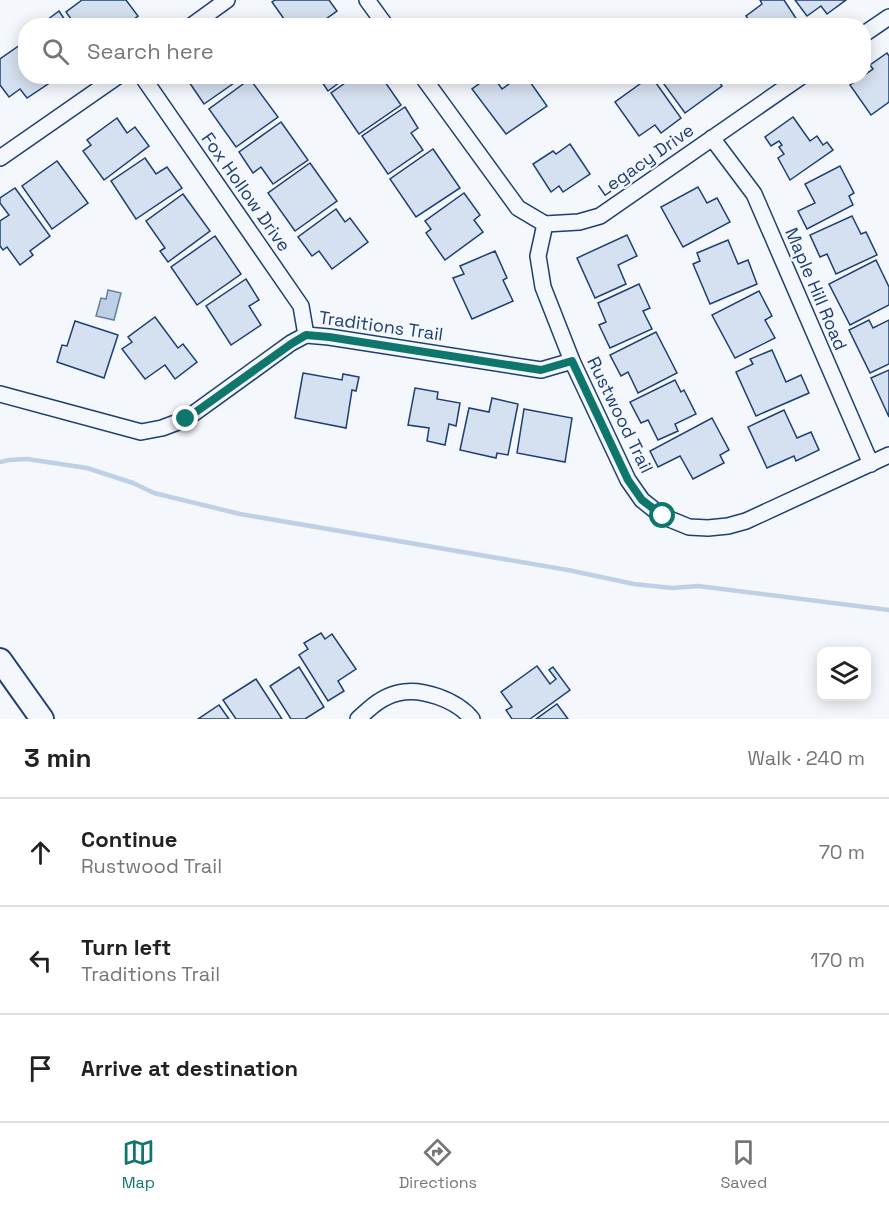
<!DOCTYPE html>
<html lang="en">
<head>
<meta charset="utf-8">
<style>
  :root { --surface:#fff; --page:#f6f6f6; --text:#222; --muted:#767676; --line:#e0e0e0; --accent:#0f766e }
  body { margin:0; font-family:"Space Grotesk",sans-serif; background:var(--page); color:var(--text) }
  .controls { position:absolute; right:18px; bottom:18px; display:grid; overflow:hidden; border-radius:12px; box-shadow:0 3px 15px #0003 }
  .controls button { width:54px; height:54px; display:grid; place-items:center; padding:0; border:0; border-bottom:2px solid var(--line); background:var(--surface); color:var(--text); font:30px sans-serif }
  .stop { position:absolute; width:18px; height:18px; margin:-14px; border:4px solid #0f766e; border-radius:50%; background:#fff }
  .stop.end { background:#0f766e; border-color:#fff; box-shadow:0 2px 6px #0008 }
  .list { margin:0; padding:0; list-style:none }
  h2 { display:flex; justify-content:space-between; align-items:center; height:78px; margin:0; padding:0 24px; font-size:26px }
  h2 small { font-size:20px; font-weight:400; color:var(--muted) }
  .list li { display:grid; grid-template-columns:39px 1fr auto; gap:18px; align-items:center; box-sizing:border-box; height:108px; padding:0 24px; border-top:2px solid var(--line) }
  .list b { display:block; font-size:22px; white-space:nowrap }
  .list p { margin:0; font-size:20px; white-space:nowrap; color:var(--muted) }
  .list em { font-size:20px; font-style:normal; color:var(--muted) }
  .icon { flex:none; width:33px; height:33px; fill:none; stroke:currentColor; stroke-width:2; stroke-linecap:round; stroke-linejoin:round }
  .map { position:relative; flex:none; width:889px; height:719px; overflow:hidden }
  .search { position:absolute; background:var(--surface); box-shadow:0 3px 15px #0003; left:18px; right:18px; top:18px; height:66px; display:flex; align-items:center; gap:15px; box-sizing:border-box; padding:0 21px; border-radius:24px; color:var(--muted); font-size:22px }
  .sheet { height:402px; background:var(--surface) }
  nav { display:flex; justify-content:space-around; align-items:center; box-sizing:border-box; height:84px; border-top:2px solid var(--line); background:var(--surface); font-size:16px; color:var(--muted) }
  nav a { display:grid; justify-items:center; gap:3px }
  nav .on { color:var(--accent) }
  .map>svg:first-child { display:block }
  .water { fill:#bed0e5; stroke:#687fa3; stroke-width:1.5 }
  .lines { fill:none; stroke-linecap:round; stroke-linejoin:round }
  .stream { stroke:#bed0e5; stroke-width:4.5 }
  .building { fill:#d5e0f0; stroke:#1d3f73; stroke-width:1.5 }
  .street-casing { stroke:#1d3f73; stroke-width:18 }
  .primary-casing { stroke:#1d3f73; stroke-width:26 }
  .street { stroke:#f4f7fb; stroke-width:15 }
  .primary { stroke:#f4f7fb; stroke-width:22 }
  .route { stroke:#0f766e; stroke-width:8 }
  .labels { text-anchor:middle; stroke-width:4.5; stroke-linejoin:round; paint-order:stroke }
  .street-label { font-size:18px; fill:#1d3f73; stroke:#f4f7fb }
</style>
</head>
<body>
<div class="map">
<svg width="889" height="719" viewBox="0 0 889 719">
  <rect width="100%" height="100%" fill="#f4f7fb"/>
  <!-- water -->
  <path class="water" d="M108 290 121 293 114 320 96 316 101 298 106 299Z"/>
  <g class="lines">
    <!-- stream -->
    <path class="stream" d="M0 462 9 460 27 459 87 468 133 483 154 493 240 514 568 570 634 584 672 588 698 586 889 610"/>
  </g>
  <!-- building -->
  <g class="building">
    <path d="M82 0H126L138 16 125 26H76L66 12Z"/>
    <path d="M275 0H329L337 11 316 26H289L272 2Z"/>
    <path d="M760 0H784L801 26H753L746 16 762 4Z"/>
    <path d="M795 0H846L827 14 821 6 807 16Z"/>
    <path d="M59 11 69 26H39Z"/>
    <path d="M20 45 26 53V76H43L48 84 27 98 20 89 9 97 0 85V59Z"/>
    <path d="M887 53 889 56V102L871 115 850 85 873 69 870 65Z"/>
    <path d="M195 76H244L204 104 189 82 196 78Z"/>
    <path d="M318 76H348L328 91Z"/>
    <path d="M355 76H381L401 105 359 134 331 93Z"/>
    <path d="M490 76H493L502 89 520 76H526L547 106 506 134 472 89Z"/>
    <path d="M651 76 681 118 661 133 655 125 639 136 615 102Z"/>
    <path d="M666 76H715L722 86 685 113 661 80Z"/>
    <path d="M250 79 278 117 236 147 209 109Z"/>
    <path d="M405 107 418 128 411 133 423 150 388 174 362 136Z"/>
    <path d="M793 117 810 141 817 136 823 145 827 142 833 150 790 180 778 158 784 154 779 147 782 145 779 141 771 146 765 137Z"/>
    <path d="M117 118 127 133 135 127 149 146 104 180 83 151 91 145 87 140Z"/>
    <path d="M281 122 308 160 273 184 261 167 253 173 239 152Z"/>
    <path d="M570 144 590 174 563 192 559 186 551 192 533 164 553 151 556 154Z"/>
    <path d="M433 149 460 188 416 217 390 179Z"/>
    <path d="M145 158 156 174 167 167 182 188 136 219 111 181Z"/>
    <path d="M57 161 88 203 52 229 22 186Z"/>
    <path d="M310 163 337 201 295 231 268 193Z"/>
    <path d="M840 166 854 193 849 196 853 205 807 229 798 211 815 203 805 184Z"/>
    <path d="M698 187 707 203 717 198 730 222 683 247 661 207Z"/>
    <path d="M15 188 50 236 30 251 33 255 20 265 7 247 3 250 0 246V221L9 215 0 203V198Z"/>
    <path d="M464 193 480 215 474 220 483 232 445 260 426 233 431 229 425 221Z"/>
    <path d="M183 194 210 231 168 262 160 251 165 248 146 221Z"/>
    <path d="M336 209 345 222 350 218 368 242 332 269 319 251 312 256 298 237Z"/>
    <path d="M852 216 861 234 866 232 877 255 836 274 827 254 820 257 810 235Z"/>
    <path d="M627 235 637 256 618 265 626 284 595 298 577 258Z"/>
    <path d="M215 236 241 274 197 305 171 267Z"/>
    <path d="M728 240 738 264 748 260 757 284 710 304 693 264 700 261 697 253Z"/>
    <path d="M495 251 507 278 503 280 513 301 472 319 453 278 464 274 460 266Z"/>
    <path d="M876 260 889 287V305L850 325 829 284Z"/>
    <path d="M246 279 259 300 249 306 261 325 231 345 206 306Z"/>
    <path d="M639 284 650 308 643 311 652 329 610 348 599 325 606 322 598 303Z"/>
    <path d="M759 291 772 316 765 320 775 338 735 358 712 315Z"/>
    <path d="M155 317 178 348 183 344 197 362 175 379 165 365 145 379 122 349 132 342 128 337Z"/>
    <path d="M869 320 873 328 889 320V364L870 373 849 330Z"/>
    <path d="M75 321 118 335 104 378 57 362 62 345 67 346Z"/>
    <path d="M656 332 677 373 638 393 628 372 621 376 610 355Z"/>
    <path d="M772 350 786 382 801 375 809 393 756 416 736 372 753 364 750 359Z"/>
    <path d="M889 370V417L871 378Z"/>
    <path d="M303 373 342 380 343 374 359 377 356 391 352 390 346 428 295 418Z"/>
    <path d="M675 380 681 392 684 390 696 414 675 424 678 431 658 440 648 420 641 423 630 402Z"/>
    <path d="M415 388 438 392 437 399 460 403 456 426 449 424 445 445 427 441 429 428 408 425Z"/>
    <path d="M492 398 518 404 508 455 497 453 496 458 460 450 469 408 489 412Z"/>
    <path d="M524 409 572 418 565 462 517 453Z"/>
    <path d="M784 410 797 438 811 432 819 450 796 461 794 456 767 468 748 427Z"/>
    <path d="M712 418 729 450 720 455 724 463 693 479 680 456 658 467 650 451Z"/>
    <path d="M321 633 325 639 332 634 356 669 338 681 344 691 328 701 299 655 308 649 304 643Z"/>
    <path d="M537 666 550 684 556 679 549 670 553 667 570 690 530 719H512L506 710 512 707 501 692Z"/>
    <path d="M299 667 324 707 305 719H291L270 686Z"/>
    <path d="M256 679 282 719H236L223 700Z"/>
    <path d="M557 704 568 719H536Z"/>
    <path d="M219 705 229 719H198Z"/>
  </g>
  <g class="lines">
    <!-- street casing -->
    <g class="street-casing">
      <g id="street">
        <path d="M367 0 386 26"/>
        <path d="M191 26 227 0"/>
        <path d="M864 34 889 17"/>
        <path d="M142 76 301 306 306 335"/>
        <path d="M422 76 518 208 545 224 579 222 600 216 802 76"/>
        <path d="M712 138 754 194 871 464"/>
        <path d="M0 158 118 76"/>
        <path d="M545 224 538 256 543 287 572 361 628 480 642 500 662 516 689 527 708 528 728 526 746 521 889 455"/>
        <path d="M0 394 141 432 162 428 186 419 291 343 306 335 329 337 541 370 572 361"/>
        <path d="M358 719C370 708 381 697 398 693 421 687 457 700 472 719"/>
      </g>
    </g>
    <!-- primary casing -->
    <g class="primary-casing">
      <path id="primary" d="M0 660 42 719"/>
    </g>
    <!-- street -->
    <use href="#street" class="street"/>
    <!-- primary -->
    <use href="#primary" class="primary"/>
  </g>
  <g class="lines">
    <!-- route -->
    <path class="route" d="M186 419 291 344 306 335 329 337 541 370 572 361 628 480 642 500 663 516"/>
  </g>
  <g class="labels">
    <!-- street labels -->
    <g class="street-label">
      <text transform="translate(646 160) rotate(-35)" y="6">Legacy Drive</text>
      <text transform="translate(246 192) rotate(55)" y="6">Fox Hollow Drive</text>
      <text transform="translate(816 289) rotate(67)" y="6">Maple Hill Road</text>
      <text transform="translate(381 326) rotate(8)" y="6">Traditions Trail</text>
      <text transform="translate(620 415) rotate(64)" y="6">Rustwood Trail</text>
    </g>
  </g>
</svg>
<div class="controls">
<button><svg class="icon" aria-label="layers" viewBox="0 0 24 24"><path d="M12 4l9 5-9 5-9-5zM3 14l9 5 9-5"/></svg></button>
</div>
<div class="stop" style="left:663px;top:516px"></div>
<div class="stop end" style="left:186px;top:419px"></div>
<div class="search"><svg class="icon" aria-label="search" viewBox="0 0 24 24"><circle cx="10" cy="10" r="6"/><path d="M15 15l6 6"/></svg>Search here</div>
</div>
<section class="sheet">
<h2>3 min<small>Walk · 240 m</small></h2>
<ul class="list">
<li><svg class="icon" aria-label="ahead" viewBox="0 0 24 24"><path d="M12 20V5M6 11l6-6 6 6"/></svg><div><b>Continue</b><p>Rustwood Trail</p></div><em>70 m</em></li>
<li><svg class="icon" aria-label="left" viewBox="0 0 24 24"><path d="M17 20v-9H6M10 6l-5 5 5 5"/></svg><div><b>Turn left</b><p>Traditions Trail</p></div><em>170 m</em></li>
<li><svg class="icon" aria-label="arrive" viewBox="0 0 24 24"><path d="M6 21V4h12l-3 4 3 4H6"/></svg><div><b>Arrive at destination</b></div></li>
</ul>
</section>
<nav>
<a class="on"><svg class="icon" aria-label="map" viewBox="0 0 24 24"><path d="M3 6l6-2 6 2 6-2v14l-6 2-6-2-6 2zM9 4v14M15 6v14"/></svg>Map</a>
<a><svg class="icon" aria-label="directions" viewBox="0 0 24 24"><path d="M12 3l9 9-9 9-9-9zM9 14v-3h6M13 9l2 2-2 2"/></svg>Directions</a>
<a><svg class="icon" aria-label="saved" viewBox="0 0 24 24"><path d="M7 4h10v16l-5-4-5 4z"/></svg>Saved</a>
</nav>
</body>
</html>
